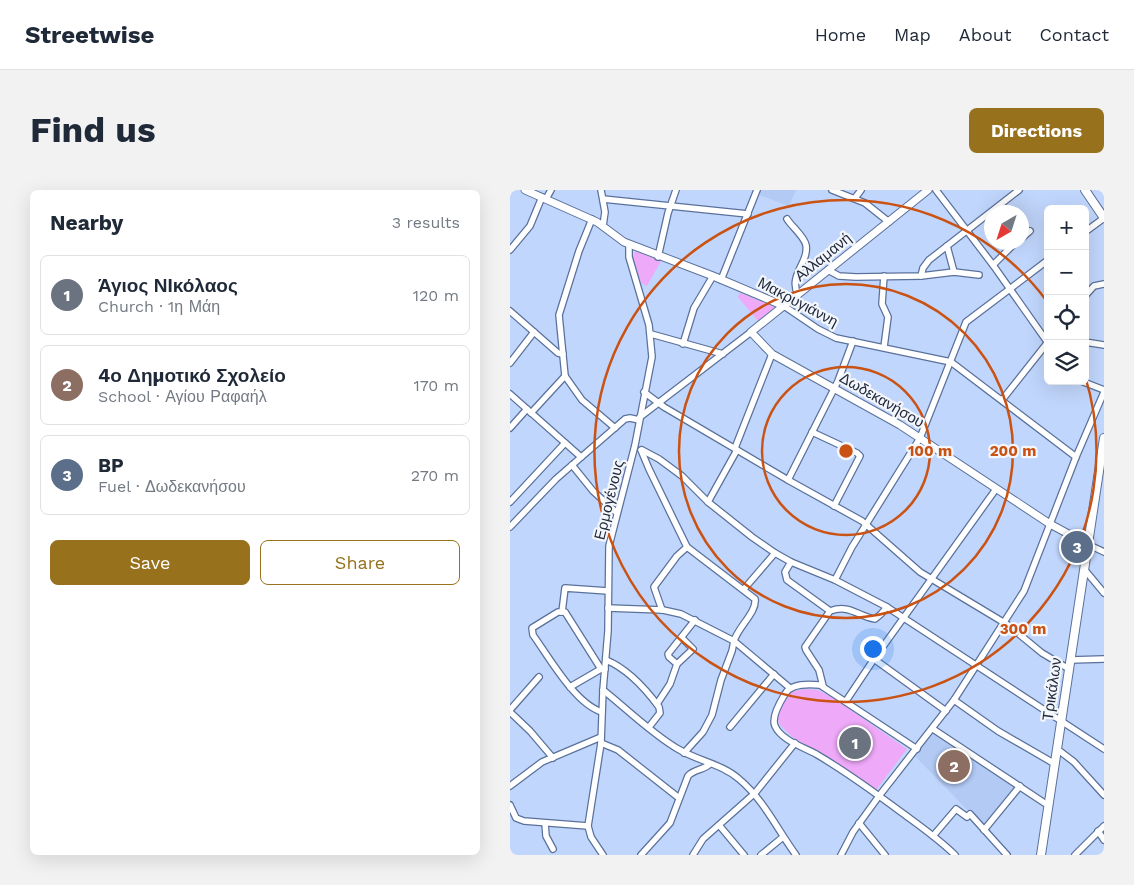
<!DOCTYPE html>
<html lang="en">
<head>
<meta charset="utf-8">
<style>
  :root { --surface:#fff; --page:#f2f2f3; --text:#1f2937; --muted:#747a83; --line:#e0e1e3; --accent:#97711c }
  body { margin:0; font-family:"Work Sans",sans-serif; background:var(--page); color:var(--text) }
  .controls { position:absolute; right:15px; top:15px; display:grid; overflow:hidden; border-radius:8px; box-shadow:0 5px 20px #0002 }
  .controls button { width:45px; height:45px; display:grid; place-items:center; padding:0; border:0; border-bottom:1px solid var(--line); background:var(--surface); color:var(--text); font:25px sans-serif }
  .compass { position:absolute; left:474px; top:15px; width:45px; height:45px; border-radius:50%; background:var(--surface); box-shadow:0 5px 20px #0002; rotate:219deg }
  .you { position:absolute; left:362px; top:458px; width:18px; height:18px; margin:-12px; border:4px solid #fff; border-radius:50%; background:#1a73e8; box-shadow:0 0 0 8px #1a73e833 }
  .badge { display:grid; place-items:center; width:32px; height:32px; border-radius:50%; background:var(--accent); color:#fff; font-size:16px; font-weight:700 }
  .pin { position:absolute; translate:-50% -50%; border:2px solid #fff; box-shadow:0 1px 5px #0006 }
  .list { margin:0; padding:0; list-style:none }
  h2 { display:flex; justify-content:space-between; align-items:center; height:65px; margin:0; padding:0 20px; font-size:21px }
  h2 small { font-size:16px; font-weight:400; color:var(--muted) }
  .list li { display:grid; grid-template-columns:32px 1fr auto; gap:15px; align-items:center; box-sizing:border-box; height:80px; margin:0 10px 10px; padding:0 10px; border:1px solid var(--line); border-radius:8px }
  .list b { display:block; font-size:19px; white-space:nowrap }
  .list p { margin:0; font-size:16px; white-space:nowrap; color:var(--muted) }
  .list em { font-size:16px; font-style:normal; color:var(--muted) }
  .actions { display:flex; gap:10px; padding:15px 20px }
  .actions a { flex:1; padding:11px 0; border:1px solid var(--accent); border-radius:8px; text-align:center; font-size:18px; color:var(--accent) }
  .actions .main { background:var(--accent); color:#fff }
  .icon { flex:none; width:28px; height:28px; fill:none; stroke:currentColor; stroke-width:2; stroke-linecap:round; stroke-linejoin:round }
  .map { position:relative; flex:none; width:594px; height:665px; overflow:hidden; border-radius:8px }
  header { display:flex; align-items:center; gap:30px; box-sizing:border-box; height:70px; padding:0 25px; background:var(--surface); border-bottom:1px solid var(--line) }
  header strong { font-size:24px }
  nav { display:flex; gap:28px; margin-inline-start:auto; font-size:18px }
  .intro { display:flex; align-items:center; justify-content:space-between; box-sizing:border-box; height:120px; padding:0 30px }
  h1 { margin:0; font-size:35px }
  .button { padding:12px 22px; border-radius:8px; background:var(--accent); color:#fff; font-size:18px; font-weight:700 }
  main { display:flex; gap:30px; padding:0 30px }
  aside { flex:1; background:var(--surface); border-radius:8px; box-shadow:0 5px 20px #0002 }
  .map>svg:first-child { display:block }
  .built { fill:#b2caf4 }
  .green { fill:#eea9f8 }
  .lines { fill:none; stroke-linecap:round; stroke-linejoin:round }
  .minor-casing { stroke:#5a719b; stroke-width:8 }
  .tertiary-casing { stroke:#5a719b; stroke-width:9 }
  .secondary-casing { stroke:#5a719b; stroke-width:10 }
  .minor { stroke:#fff; stroke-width:5.5 }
  .tertiary { stroke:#fff; stroke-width:7 }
  .secondary { stroke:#fff; stroke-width:8 }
  .ring { fill:none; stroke:#ca5213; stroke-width:2.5 }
  .labels { text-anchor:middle; stroke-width:4.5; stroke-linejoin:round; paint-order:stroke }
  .street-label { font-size:15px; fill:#202a3c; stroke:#f3f6fb }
  .centre { fill:#ca5213; stroke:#f3f6fb; stroke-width:2.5 }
  .ring-label { font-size:15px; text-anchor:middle; font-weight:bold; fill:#ca5213; stroke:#f3f6fb; stroke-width:4.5; stroke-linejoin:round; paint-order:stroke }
</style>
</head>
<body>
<header>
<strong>Streetwise</strong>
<nav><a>Home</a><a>Map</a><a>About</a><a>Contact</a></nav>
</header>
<div class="intro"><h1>Find us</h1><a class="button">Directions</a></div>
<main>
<aside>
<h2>Nearby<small>3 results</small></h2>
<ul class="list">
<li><span class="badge" style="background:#6b7280">1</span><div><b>Άγιος ΝΙκόλαος</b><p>Church · 1η Μάη</p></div><em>120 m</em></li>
<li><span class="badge" style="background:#8d6e63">2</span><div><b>4ο Δημοτικό Σχολείο</b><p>School · Αγίου Ραφαήλ</p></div><em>170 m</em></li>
<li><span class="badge" style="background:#5c6f8a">3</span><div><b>BP</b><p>Fuel · Δωδεκανήσου</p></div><em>270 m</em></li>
</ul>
<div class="actions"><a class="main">Save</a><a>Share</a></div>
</aside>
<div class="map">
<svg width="594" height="665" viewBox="0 0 594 665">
  <rect width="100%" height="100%" fill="#c1d6fc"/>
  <!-- built -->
  <g class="built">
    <path d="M251 0H286L279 16 249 5Z"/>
    <path d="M423 542 505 597 473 636 405 566Z"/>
  </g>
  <!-- green -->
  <g class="green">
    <path d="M125 61 151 71 137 96 131 93 123 68Z"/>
    <path d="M230 103 263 116 264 118 248 131 228 107Z"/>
    <path d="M295 499 308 500 323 508 397 559 366 600 281 546 270 535 267 527 277 506 280 502Z"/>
  </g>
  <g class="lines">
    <!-- minor casing -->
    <g class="minor-casing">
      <g id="minor">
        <path d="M91 0 95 22 93 36"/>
        <path d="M322 0 355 13 379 32"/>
        <path d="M426 0 483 75 538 153"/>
        <path d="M345 8 351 0"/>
        <path d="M36 9 41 0"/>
        <path d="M93 9 238 24"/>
        <path d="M277 29C282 37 294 46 296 55 299 73 278 85 288 105"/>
        <path d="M575 42 594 28"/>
        <path d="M512 48 520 41"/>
        <path d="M437 56 444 82"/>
        <path d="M0 60 20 36 32 7"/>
        <path d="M148 67 158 23 166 0"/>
        <path d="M483 75 506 52"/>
        <path d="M318 80 329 86 346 87 411 86 444 82 469 85"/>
        <path d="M374 86 372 114 378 127 374 157"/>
        <path d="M411 86 413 78 419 70 509 0"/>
        <path d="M211 90 247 0"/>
        <path d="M575 106 584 96 594 94"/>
        <path d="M274 116 308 139 326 148 441 172 566 267"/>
        <path d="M0 121 48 163 53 164"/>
        <path d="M141 144 213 164"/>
        <path d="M575 152 594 155"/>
        <path d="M173 154 184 118 203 86"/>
        <path d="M0 173 24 142"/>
        <path d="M55 186 72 210 105 238"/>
        <path d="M571 191 594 200"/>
        <path d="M134 202 154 217 278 290 352 331 410 382 498 435 532 463 559 479"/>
        <path d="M0 204 71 267"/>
        <path d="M492 210 538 152"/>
        <path d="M21 223 55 186 49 125 69 61 82 29"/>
        <path d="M130 227 241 142"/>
        <path d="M0 238 17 219"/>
        <path d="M302 242 347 263 350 266 324 316"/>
        <path d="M225 258 262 164"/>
        <path d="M131 260 139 279 177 357 245 409C247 422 228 437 224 451L280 498"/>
        <path d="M132 260 149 269 172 286 198 312 242 347 265 363 281 372 325 390 377 417 594 559"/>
        <path d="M62 275 83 301 107 323"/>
        <path d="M278 290 328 191 343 151"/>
        <path d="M0 312 55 253"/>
        <path d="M198 312 227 260"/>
        <path d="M0 337 46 289 115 229 120 228 129 230"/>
        <path d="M577 354 594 362"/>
        <path d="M281 372 275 382 277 390 320 421"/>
        <path d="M574 379 594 403"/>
        <path d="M325 390 342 357 410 248 456 132 538 70"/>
        <path d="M234 399 265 363"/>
        <path d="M98 418 153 420 171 424 224 451 222 461 211 490 202 525 193 542 174 563"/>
        <path d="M152 420 144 397 167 366 177 357"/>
        <path d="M52 422 55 398 98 401"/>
        <path d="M364 469 436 521"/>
        <path d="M96 470C118 479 135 498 149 517L150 523 139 537"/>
        <path d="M560 470 594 469"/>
        <path d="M167 474 183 459 172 448"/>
        <path d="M313 496 309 480 296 460 295 457 320 421C340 414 347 426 365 429L371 424 377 417"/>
        <path d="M60 497 91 479"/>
        <path d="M93 500C117 519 142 544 168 559 188 571 212 574 229 589 254 610 267 639 286 665"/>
        <path d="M444 510 488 541 545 574"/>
        <path d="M336 511 364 469 486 299"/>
        <path d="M147 514 160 494 167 474 159 467 158 464 185 430"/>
        <path d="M0 520 29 487"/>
        <path d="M0 522 20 541 43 568"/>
        <path d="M92 522C65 514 39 467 23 445L22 438 48 422H55L91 479H95"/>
        <path d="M220 537 264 484"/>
        <path d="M423 539 539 616"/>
        <path d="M91 553 108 560 169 608"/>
        <path d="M407 559 310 495C299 494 281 493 275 504 270 512 261 527 265 536 271 550 293 557 306 564 335 581 364 602 391 622 410 636 429 649 445 665"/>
        <path d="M547 559 564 572 594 605"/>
        <path d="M0 596 32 572 91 547"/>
        <path d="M0 615 6 628 14 631 78 636"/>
        <path d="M35 633 36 646 43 659"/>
        <path d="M349 633 375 665"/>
        <path d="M209 635 234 665"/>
        <path d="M474 640 510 596"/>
        <path d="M588 641 594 650"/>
        <path d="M423 646 446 619 457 627 460 624 497 665"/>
        <path d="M93 665 81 647 78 636 91 553 93 500 98 441 99 356 125 255 142 167 139 135 119 67V55"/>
        <path d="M131 665 160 633 178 586C184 579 194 580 200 574"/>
        <path d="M183 665 193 649 245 603 285 553"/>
        <path d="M251 665 273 647"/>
        <path d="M331 665 343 642 369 606 444 510 514 401 566 267 594 202"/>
        <path d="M565 665 594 636"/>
      </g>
    </g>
    <!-- tertiary casing -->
    <g class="tertiary-casing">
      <g id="tertiary">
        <path d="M15 0 87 32 114 52 203 86 274 116"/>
        <path d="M418 0 241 142 262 164 390 235 540 334 577 354"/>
      </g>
    </g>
    <!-- secondary casing -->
    <g class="secondary-casing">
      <g id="secondary">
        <path d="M575 0 594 28"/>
        <path d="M531 665 594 248"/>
      </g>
    </g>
    <!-- minor -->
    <use href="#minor" class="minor"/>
    <!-- tertiary -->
    <use href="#tertiary" class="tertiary"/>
    <!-- secondary -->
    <use href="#secondary" class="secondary"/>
  </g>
  <!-- distance rings -->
  <g class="ring">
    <circle cx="336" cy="261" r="84"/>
    <circle cx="336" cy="261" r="167"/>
    <path d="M575 186A251 251 0 1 1 536 110"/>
  </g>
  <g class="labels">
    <!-- street labels -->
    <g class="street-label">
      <text transform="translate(313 67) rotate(-39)" y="5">Αλλαμανή</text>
      <text transform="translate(288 112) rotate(28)" y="5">Μακρυγιάννη</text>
      <text transform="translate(372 210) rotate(30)" y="5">Δωδεκανήσου</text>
      <text transform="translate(99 310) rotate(-76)" y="5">Ερμογένους</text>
      <text transform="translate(542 499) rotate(-82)" y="5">Τρικάλων</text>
    </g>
  </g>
  <circle cx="336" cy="261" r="8" class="centre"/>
  <g class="ring-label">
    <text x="420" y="266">100 m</text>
    <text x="503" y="266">200 m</text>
    <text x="513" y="444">300 m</text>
  </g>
</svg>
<div class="controls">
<button>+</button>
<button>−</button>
<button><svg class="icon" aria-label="locate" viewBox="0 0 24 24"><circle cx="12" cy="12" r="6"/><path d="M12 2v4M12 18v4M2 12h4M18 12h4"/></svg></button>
<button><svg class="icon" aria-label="layers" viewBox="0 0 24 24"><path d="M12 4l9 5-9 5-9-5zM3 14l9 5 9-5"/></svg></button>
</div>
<svg class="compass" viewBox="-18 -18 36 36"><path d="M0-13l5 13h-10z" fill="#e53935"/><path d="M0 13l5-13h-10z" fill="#747a83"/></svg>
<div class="you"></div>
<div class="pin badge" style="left:345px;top:553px;background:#6b7280">1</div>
<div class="pin badge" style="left:444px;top:576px;background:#8d6e63">2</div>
<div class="pin badge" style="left:567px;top:357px;background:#5c6f8a">3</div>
</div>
</main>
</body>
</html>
